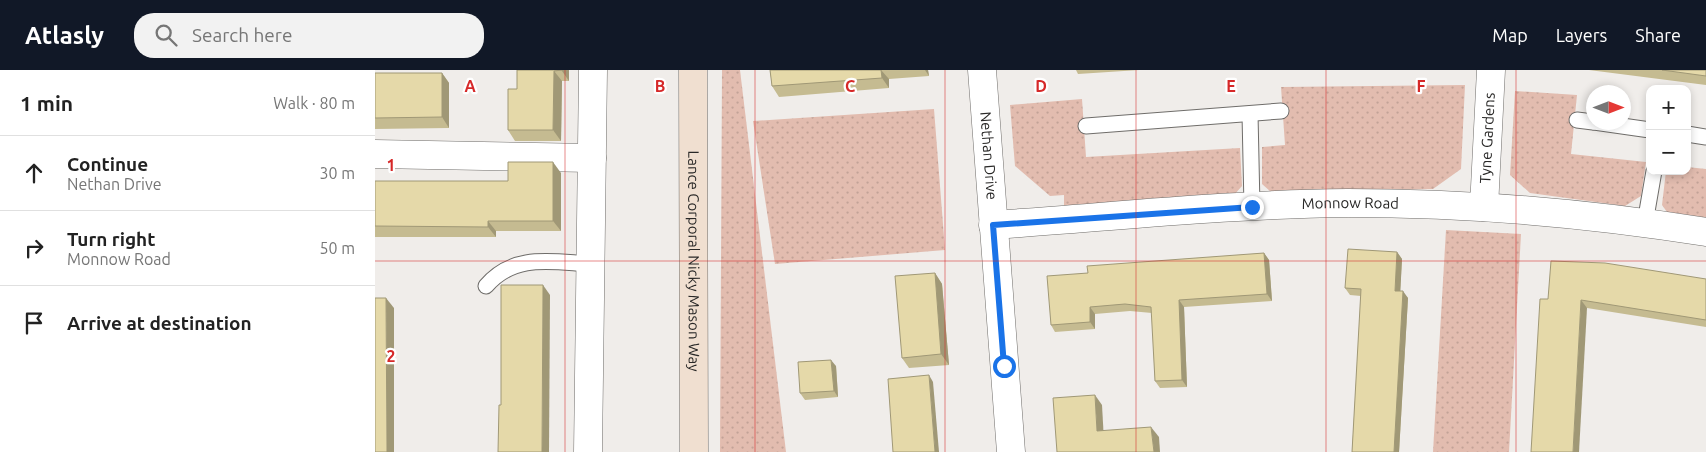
<!DOCTYPE html>
<html lang="en">
<head>
<meta charset="utf-8">
<style>
  :root { --surface:#fff; --page:#f2f2f2; --text:#222; --muted:#767676; --line:#e0e0e0; --accent:#111827 }
  body { margin:0; font-family:Ubuntu,sans-serif; background:var(--page); color:var(--text) }
  .controls { position:absolute; right:15px; top:15px; display:grid; overflow:hidden; border-radius:10px; box-shadow:0 2px 8px #0003 }
  .controls button { width:45px; height:45px; display:grid; place-items:center; padding:0; border:0; border-bottom:1px solid var(--line); background:var(--surface); color:var(--text); font:25px sans-serif }
  .compass { position:absolute; left:1211px; top:15px; width:45px; height:45px; border-radius:50%; background:var(--surface); box-shadow:0 2px 8px #0003; rotate:90deg }
  .stop { position:absolute; width:15px; height:15px; margin:-11px; border:4px solid #1a73e8; border-radius:50%; background:#fff }
  .stop.end { background:#1a73e8; border-color:#fff; box-shadow:0 1px 5px #0008 }
  .list { margin:0; padding:0; list-style:none }
  h2 { display:flex; justify-content:space-between; align-items:center; height:65px; margin:0; padding:0 20px; font-size:21px }
  h2 small { font-size:16px; font-weight:400; color:var(--muted) }
  .list li { display:grid; grid-template-columns:32px 1fr auto; gap:15px; align-items:center; box-sizing:border-box; height:75px; padding:0 20px; border-top:1px solid var(--line) }
  .list b { display:block; font-size:19px; white-space:nowrap }
  .list p { margin:0; font-size:16px; white-space:nowrap; color:var(--muted) }
  .list em { font-size:16px; font-style:normal; color:var(--muted) }
  .icon { flex:none; width:28px; height:28px; fill:none; stroke:currentColor; stroke-width:2; stroke-linecap:round; stroke-linejoin:round }
  .map { position:relative; flex:none; width:1331px; height:382px; overflow:hidden }
  header { display:flex; align-items:center; gap:30px; box-sizing:border-box; height:70px; padding:0 25px; background:var(--accent); color:#fff }
  header strong { font-size:24px }
  nav { display:flex; gap:28px; margin-inline-start:auto; font-size:18px }
  .search { width:350px; height:45px; background:var(--page); display:flex; align-items:center; gap:12px; box-sizing:border-box; padding:0 18px; border-radius:20px; color:var(--muted); font-size:19px }
  main { display:flex }
  aside { flex:1; background:var(--surface) }
  .map>svg:first-child { display:block }
  .grass { fill:url(#grass-dots) }
  .lines { fill:none; stroke-linecap:round; stroke-linejoin:round }
  .lane-casing { stroke:#6f6d6a; stroke-width:17 }
  .street-casing { stroke:#6f6d6a; stroke-width:29 }
  .secondary-casing { stroke:#6f6d6a; stroke-width:29 }
  .lane { stroke:#fff; stroke-width:15 }
  .street { stroke:#fff; stroke-width:28 }
  .secondary { stroke:#f0dfd0; stroke-width:28 }
  .wall { fill:#c5bb91 }
  .shaded-wall { fill:#a09876 }
  .building { fill:#e5d9a9; stroke:#a09876 }
  .route { stroke:#1a73e8; stroke-width:6 }
  .grid { fill:none; stroke:#d62828; stroke-width:1; stroke-opacity:0.55 }
  .labels { text-anchor:middle; stroke-width:4.5; stroke-linejoin:round; paint-order:stroke }
  .street-label { font-size:15px; fill:#292827; stroke:#fff }
  .grid-label { font-size:16px; text-anchor:middle; font-weight:bold; fill:#d62828; stroke:#fff; stroke-width:4.5; stroke-linejoin:round; paint-order:stroke }
</style>
</head>
<body>
<header>
<strong>Atlasly</strong>
<div class="search"><svg class="icon" aria-label="search" viewBox="0 0 24 24"><circle cx="10" cy="10" r="6"/><path d="M15 15l6 6"/></svg>Search here</div>
<nav><a>Map</a><a>Layers</a><a>Share</a></nav>
</header>
<main>
<aside>
<h2>1 min<small>Walk · 80 m</small></h2>
<ul class="list">
<li><svg class="icon" aria-label="ahead" viewBox="0 0 24 24"><path d="M12 20V5M6 11l6-6 6 6"/></svg><div><b>Continue</b><p>Nethan Drive</p></div><em>30 m</em></li>
<li><svg class="icon" aria-label="right" viewBox="0 0 24 24"><path d="M7 20v-9h11M14 6l5 5-5 5"/></svg><div><b>Turn right</b><p>Monnow Road</p></div><em>50 m</em></li>
<li><svg class="icon" aria-label="arrive" viewBox="0 0 24 24"><path d="M6 21V4h12l-3 4 3 4H6"/></svg><div><b>Arrive at destination</b></div></li>
</ul>
</aside>
<div class="map">
<svg width="1331" height="382" viewBox="0 0 1331 382">
  <defs>
    <pattern id="grass-dots" width="8" height="8" patternUnits="userSpaceOnUse" patternTransform="scale(1.25)"><rect width="8" height="8" fill="#e2bcaf"/><path d="M2 2h.1M6 6h.1" fill="none" stroke="#c2a297" stroke-width="1.8" stroke-linecap="round"/></pattern>
  </defs>
  <rect width="100%" height="100%" fill="#f0edea"/>
  <!-- grass -->
  <g class="grass">
    <path d="M347 0H365L411 382H345Z"/>
    <path d="M1090 15 1086 99 1058 119 896 122 887 114V77L910 75 906 17Z"/>
    <path d="M1140 21 1202 25 1196 84 1271 92 1266 126 1250 136 1155 123 1135 105Z"/>
    <path d="M707 29 711 87 865 78 867 116 859 125 689 137V125L675 126 640 96 635 35Z"/>
    <path d="M559 39 570 180 400 194 378 51Z"/>
    <path d="M1312 97 1331 99V148L1292 142 1287 135 1291 101H1312Z"/>
    <path d="M1071 160 1146 164 1134 382H1058Z"/>
  </g>
  <g class="lines">
    <!-- lane casing -->
    <g class="lane-casing">
      <g id="lane">
        <path d="M875 44 877 137"/>
        <path d="M1202 50 1218 52"/>
        <path d="M1219 52 1275 60"/>
        <path d="M711 56 906 41"/>
        <path d="M1312 64 1331 67"/>
        <path d="M1270 153 1279 101"/>
        <path d="M111 216C139 183 177 192 215 194"/>
      </g>
    </g>
    <!-- street casing -->
    <g class="street-casing">
      <g id="street">
        <path id="s1" d="M607 0 636 382"/>
        <path d="M0 84 217 88"/>
        <path id="s2" d="M1109 137 1116 0"/>
        <path id="s3" d="M618 155C736 147 855 134 973 133 1093 133 1212 143 1331 162"/>
        <path d="M213 382 218 0"/>
      </g>
    </g>
    <!-- secondary casing -->
    <g class="secondary-casing">
      <g id="secondary">
        <path id="s4" d="M318 0 319 382"/>
      </g>
    </g>
    <!-- lane -->
    <use href="#lane" class="lane"/>
    <!-- street -->
    <use href="#street" class="street"/>
    <!-- secondary -->
    <use href="#secondary" class="secondary"/>
  </g>
  <!-- wall -->
  <g class="wall">
    <path d="M142 0H194V11H187L186 71H140L133 60 142 19Z"/>
    <path d="M395 0H553L554 6 514 9V18L404 27 397 16Z"/>
    <path d="M701 0H764L703 4Z"/>
    <path d="M1214 0H1331V15Z"/>
    <path d="M0 3H67L74 13V58L0 59Z"/>
    <path d="M186 103V161H121V167H0V111H133Z"/>
    <path d="M1022 182 1027 189 1025 221 1033 228 1024 382H977L986 226 975 225 970 218Z"/>
    <path d="M889 183 894 190 897 231 809 237 812 317 785 318 780 311 777 243 755 241 720 244V259L680 262 676 255 713 203Z"/>
    <path d="M560 203 567 214 574 295 534 298 527 288Z"/>
    <path d="M1331 209V257L1212 238 1173 229Z"/>
    <path d="M461 296 463 327 430 330 425 323Z"/>
  </g>
  <!-- shaded-wall -->
  <g class="shaded-wall">
    <path d="M187 0H194V11L187 1Z"/>
    <path d="M506 0 514 9V18L507 8Z"/>
    <path d="M550 0H553L554 6Z"/>
    <path d="M179 1 187 11 186 71 178 60Z"/>
    <path d="M67 3 74 13V58L67 47Z"/>
    <path d="M178 92 186 103V161L178 151Z"/>
    <path d="M113 151 121 161V167L113 157Z"/>
    <path d="M1022 182 1027 189 1025 228 1020 221Z"/>
    <path d="M889 183 894 190 897 231 892 224Z"/>
    <path d="M560 203 567 214 574 295 566 284Z"/>
    <path d="M168 215 175 225 174 382H167Z"/>
    <path d="M1028 221 1033 228 1024 382H1019Z"/>
    <path d="M11 228 19 238V382H12Z"/>
    <path d="M804 230 809 237 812 317 807 310Z"/>
    <path d="M1206 230 1212 238 1204 382H1198Z"/>
    <path d="M715 237 720 244V259L715 252Z"/>
    <path d="M456 290 461 296 463 327 459 321Z"/>
    <path d="M554 305 558 312 564 382H560Z"/>
    <path d="M720 325 727 335 729 371 722 361Z"/>
    <path d="M776 357 784 367 785 382H779Z"/>
  </g>
  <!-- building -->
  <g class="building">
    <path d="M142 0H187L179 1 178 60H133V19H142Z"/>
    <path d="M395 0H506L507 8 397 16Z"/>
    <path d="M1287 0H1331V6Z"/>
    <path d="M0 3H67V47L0 48Z"/>
    <path d="M133 92H178V151H113V157L0 156V111H133Z"/>
    <path d="M973 179 1022 182 1020 221H1028L1019 382H977L986 219 970 218Z"/>
    <path d="M889 183 892 224 804 230 807 310 780 311 776 237 750 234 715 237V252L676 255 672 206 713 203 712 196Z"/>
    <path d="M1176 191 1230 193 1331 209V250L1206 230 1198 382H1156L1165 229H1173Z"/>
    <path d="M560 203 566 284 527 288 520 206Z"/>
    <path d="M126 215H168L167 382H123L124 335H126Z"/>
    <path d="M0 228H11L12 382H0Z"/>
    <path d="M456 290 459 321 425 323 423 292Z"/>
    <path d="M554 305 560 382H518L513 309Z"/>
    <path d="M720 325 722 361 776 357 779 382H682L678 328Z"/>
  </g>
  <g class="lines">
    <!-- route -->
    <path class="route" d="M629 296 618 155 877 137"/>
  </g>
  <!-- grid -->
  <path class="grid" d="M190 0V382M380 0V382M570 0V382M761 0V382M951 0V382M1141 0V382M0 191H1331"/>
  <g class="labels">
    <!-- street labels -->
    <g class="street-label">
      <text dy="5" stroke="none"><textPath href="#s2" startOffset="69">Tyne Gardens</textPath></text>
      <text dy="5" stroke="none"><textPath href="#s1" startOffset="86">Nethan Drive</textPath></text>
      <text dy="5" stroke="none"><textPath href="#s3" startOffset="358">Monnow Road</textPath></text>
      <text dy="5" stroke="none"><textPath href="#s4" startOffset="191">Lance Corporal Nicky Mason Way</textPath></text>
    </g>
  </g>
  <g class="grid-label">
    <text x="95" y="22">A</text>
    <text x="285" y="22">B</text>
    <text x="475" y="22">C</text>
    <text x="666" y="22">D</text>
    <text x="856" y="22">E</text>
    <text x="1046" y="22">F</text>
    <text x="16" y="101">1</text>
    <text x="16" y="292">2</text>
  </g>
</svg>
<div class="controls">
<button>+</button>
<button>−</button>
</div>
<svg class="compass" viewBox="-18 -18 36 36"><path d="M0-13l5 13h-10z" fill="#e53935"/><path d="M0 13l5-13h-10z" fill="#767676"/></svg>
<div class="stop" style="left:629px;top:296px"></div>
<div class="stop end" style="left:877px;top:137px"></div>
</div>
</main>
</body>
</html>
